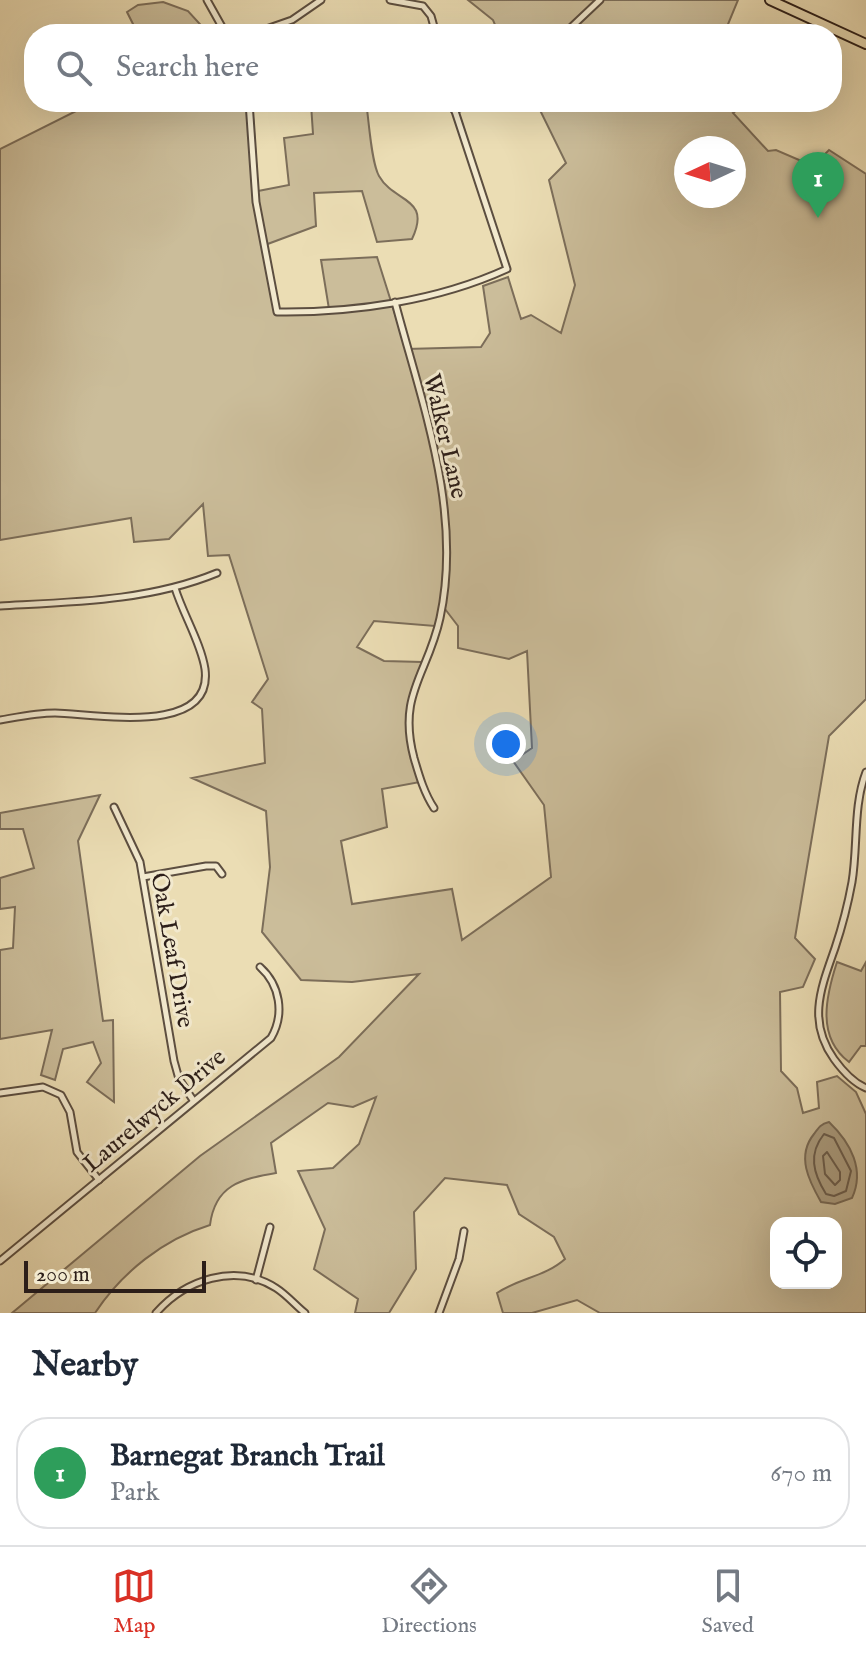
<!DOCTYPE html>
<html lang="en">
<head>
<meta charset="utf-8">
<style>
  :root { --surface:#fff; --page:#f2f2f3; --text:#1f2937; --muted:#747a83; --line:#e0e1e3; --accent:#d93025 }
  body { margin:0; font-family:"IM FELL English",serif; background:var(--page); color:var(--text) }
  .controls { position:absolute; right:24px; bottom:24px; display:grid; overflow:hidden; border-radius:16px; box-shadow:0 8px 32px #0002 }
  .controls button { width:72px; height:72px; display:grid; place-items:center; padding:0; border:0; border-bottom:2px solid var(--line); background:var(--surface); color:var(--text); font:40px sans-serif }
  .compass { position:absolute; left:674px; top:136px; width:72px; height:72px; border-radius:50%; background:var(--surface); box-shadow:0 8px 32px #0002; rotate:266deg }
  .scale { position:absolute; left:24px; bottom:20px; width:182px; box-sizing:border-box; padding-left:8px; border:4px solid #2c1e19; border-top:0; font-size:22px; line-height:28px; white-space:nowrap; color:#2c1e19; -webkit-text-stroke:6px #f2e9ce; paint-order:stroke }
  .you { position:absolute; left:506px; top:744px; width:28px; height:28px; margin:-20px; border:6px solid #fff; border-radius:50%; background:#1a73e8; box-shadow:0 0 0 12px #1a73e833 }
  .badge { display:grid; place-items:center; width:52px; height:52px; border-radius:50%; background:var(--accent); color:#fff; font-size:26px; font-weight:700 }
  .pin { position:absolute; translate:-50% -66px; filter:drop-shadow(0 2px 4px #0008) }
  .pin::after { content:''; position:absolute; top:42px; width:28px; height:24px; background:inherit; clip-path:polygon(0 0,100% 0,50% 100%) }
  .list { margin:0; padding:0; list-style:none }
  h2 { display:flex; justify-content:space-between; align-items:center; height:104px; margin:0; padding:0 32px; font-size:34px }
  h2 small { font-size:26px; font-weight:400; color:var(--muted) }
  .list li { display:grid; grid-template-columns:52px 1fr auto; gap:24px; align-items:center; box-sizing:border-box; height:112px; margin:0 16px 16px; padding:0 16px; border:2px solid var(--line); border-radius:32px }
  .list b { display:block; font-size:30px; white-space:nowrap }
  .list p { margin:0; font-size:26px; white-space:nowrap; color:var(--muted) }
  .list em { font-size:26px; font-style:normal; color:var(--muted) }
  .icon { flex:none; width:44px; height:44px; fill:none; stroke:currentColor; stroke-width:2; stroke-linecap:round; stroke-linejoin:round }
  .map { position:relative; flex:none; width:866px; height:1313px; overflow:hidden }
  .search { position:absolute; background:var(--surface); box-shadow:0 8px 32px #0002; left:24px; right:24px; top:24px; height:88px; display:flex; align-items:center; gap:20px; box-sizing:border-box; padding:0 28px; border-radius:32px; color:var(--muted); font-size:30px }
  .sheet { height:232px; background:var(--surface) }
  nav { display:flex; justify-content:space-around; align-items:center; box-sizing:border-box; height:112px; border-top:2px solid var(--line); background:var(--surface); font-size:22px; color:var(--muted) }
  nav a { display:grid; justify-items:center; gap:4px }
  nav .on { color:var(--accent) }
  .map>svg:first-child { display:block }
  .green { fill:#cbbd9a; stroke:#7c6e5a; stroke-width:2; fill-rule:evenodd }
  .water { fill:#aa9c7f; stroke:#786a56; stroke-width:2 }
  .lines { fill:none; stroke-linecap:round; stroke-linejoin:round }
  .shore { stroke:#6b5d4c; stroke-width:2 }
  .minor-casing { stroke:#5c4e40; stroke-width:9 }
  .trunk-casing { stroke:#2c1e19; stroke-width:12 }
  .minor { stroke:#f2e9ce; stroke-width:5 }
  .trunk { stroke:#ebddb4; stroke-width:8 }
  .labels { text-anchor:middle; stroke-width:6; stroke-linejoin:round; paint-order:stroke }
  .street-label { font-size:24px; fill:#2c1e19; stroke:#f2e9ce }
</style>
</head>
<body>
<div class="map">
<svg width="866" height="1313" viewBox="0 0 866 1313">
  <rect width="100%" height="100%" fill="#ebddb4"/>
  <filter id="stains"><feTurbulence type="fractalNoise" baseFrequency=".0025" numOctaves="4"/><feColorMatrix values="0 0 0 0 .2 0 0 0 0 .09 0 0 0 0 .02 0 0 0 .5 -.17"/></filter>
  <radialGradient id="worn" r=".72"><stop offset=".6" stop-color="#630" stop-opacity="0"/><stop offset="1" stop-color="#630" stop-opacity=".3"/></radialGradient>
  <!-- green -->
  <g class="green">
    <path d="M468 0H738L724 34H499L493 20Z"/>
    <path d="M163 2 188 11 209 34H138L127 12 138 5Z"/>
    <path d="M94 102H252L258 191 289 185 284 138 313 134 311 104 366 102C369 120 371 162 379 176 394 203 432 197 412 239L377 242 362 191 314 193 316 226 265 245 277 312 329 309 321 260 377 257 406 349 481 347 490 333 483 286 508 277 521 319 531 315 561 333 575 285 549 180 566 163 536 102H748L733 113 768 151 776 150 813 166 829 150 866 174V699L829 736 795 938 815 959 803 987 780 992 781 1071 797 1088 803 1113 819 1108 817 1082 837 1076 856 1092 866 1114V1313H600L577 1300 532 1313H503L497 1293C519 1278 545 1277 565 1259L554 1237 519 1214 507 1185 445 1178 414 1212 416 1269 389 1313H355L358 1299 314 1269 325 1229 298 1171 333 1168 359 1144 376 1097 353 1107 328 1103 271 1143 276 1173C241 1179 215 1185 210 1225 164 1239 122 1272 95 1313H12L200 1156 339 1057 419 974 352 982 301 980 262 932 270 867 266 811 192 778 265 763 262 709 252 702 268 679 229 555 208 556 203 504 169 539 134 542 131 518 0 540V149ZM686 148H734V196H686ZM445 609 458 626V648L509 659 527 651 532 748 513 761 544 805 551 877 462 940 452 889 352 904 341 841 387 827 382 789 420 782 409 713 422 662 384 661 357 647 374 621 435 626ZM776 1223H836V1283H776Z"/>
    <path d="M100 795 78 841 103 1021 113 1020 114 1102 87 1082 101 1063 93 1042 63 1049 55 1080 41 1075 52 1030 0 1039V950L13 948 15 907 0 909V878L34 868 23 829H0V813Z"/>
    <path d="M837 962 861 971 866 962V1046H861L849 1062C816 1037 826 996 837 962Z"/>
  </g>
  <!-- water -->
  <path class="water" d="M829 1122C851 1143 865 1170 852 1198L835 1204 821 1202C809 1181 796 1156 814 1134 819 1127 821 1124 829 1122Z"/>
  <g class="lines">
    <!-- shore -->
    <g class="shore">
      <path d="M824 1134 834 1138 851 1171 846 1191 834 1196 826 1194C813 1173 808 1154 824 1134Z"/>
      <path d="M827 1152 840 1172V1180L835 1185 825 1174 823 1156Z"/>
    </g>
    <!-- minor casing -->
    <g class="minor-casing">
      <g id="minor">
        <path d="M207 0 226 34"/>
        <path d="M390 0 423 6 431 16 436 34"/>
        <path d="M252 34 292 20 321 0"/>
        <path d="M564 34 600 0"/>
        <path d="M249 102 256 202 277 312C353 313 437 301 507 269L452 102"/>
        <path d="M454 110 475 102"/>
        <path d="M395 302C422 404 463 512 440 618 428 674 397 694 414 758 419 775 424 793 434 808"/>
        <path d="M0 606C73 602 149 601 217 573"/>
        <path d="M0 720C18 717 37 713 55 713 91 713 214 738 205 669 201 643 183 614 175 588"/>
        <path d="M866 772C853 806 858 846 852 882 848 904 842 927 835 948 821 988 807 1021 834 1059 842 1070 854 1083 866 1088"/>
        <path d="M114 807 140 862 174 1061 179 1079 193 1100"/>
        <path d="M143 877 206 866H216L222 874"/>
        <path d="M0 1093 43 1087 61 1095 70 1112 77 1152 99 1180"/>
        <path d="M0 1261 271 1038C285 1014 280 985 260 967"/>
        <path d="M256 1280 270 1227"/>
        <path d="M156 1313C185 1280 235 1262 276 1288 287 1295 295 1305 305 1313"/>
        <path d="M439 1313 459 1259 464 1231"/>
      </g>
    </g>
    <!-- trunk casing -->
    <g class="trunk-casing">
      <path id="trunk" d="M770 0 866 44"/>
    </g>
    <!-- minor -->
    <use href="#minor" class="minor"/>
    <!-- trunk -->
    <use href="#trunk" class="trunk"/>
  </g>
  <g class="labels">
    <!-- street labels -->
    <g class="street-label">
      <text transform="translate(446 436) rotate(77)" y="8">Walker Lane</text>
      <text transform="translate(173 950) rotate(80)" y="8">Oak Leaf Drive</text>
      <text transform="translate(154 1110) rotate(-40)" y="8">Laurelwyck Drive</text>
    </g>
  </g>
  <rect width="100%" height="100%" filter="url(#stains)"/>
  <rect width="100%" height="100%" fill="url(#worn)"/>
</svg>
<div class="controls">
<button><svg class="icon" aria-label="locate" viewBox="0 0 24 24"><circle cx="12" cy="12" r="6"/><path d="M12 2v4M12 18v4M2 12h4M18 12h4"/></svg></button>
</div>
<svg class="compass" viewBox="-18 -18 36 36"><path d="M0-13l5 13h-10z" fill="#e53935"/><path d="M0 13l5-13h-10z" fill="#747a83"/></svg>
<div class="scale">200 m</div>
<div class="you"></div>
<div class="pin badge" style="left:818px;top:218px;background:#2e9e5b">1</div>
<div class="search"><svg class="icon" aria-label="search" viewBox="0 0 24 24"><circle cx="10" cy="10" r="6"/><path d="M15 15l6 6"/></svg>Search here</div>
</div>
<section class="sheet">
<h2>Nearby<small></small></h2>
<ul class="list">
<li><span class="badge" style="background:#2e9e5b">1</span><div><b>Barnegat Branch Trail</b><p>Park</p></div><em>670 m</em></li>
</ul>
</section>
<nav>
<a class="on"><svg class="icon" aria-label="map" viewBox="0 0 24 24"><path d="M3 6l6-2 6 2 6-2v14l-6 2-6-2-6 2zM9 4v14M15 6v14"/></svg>Map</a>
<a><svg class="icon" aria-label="directions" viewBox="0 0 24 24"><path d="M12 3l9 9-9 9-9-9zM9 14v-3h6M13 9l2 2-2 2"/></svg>Directions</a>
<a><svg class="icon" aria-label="saved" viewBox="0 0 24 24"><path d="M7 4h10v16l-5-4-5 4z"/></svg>Saved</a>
</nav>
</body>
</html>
